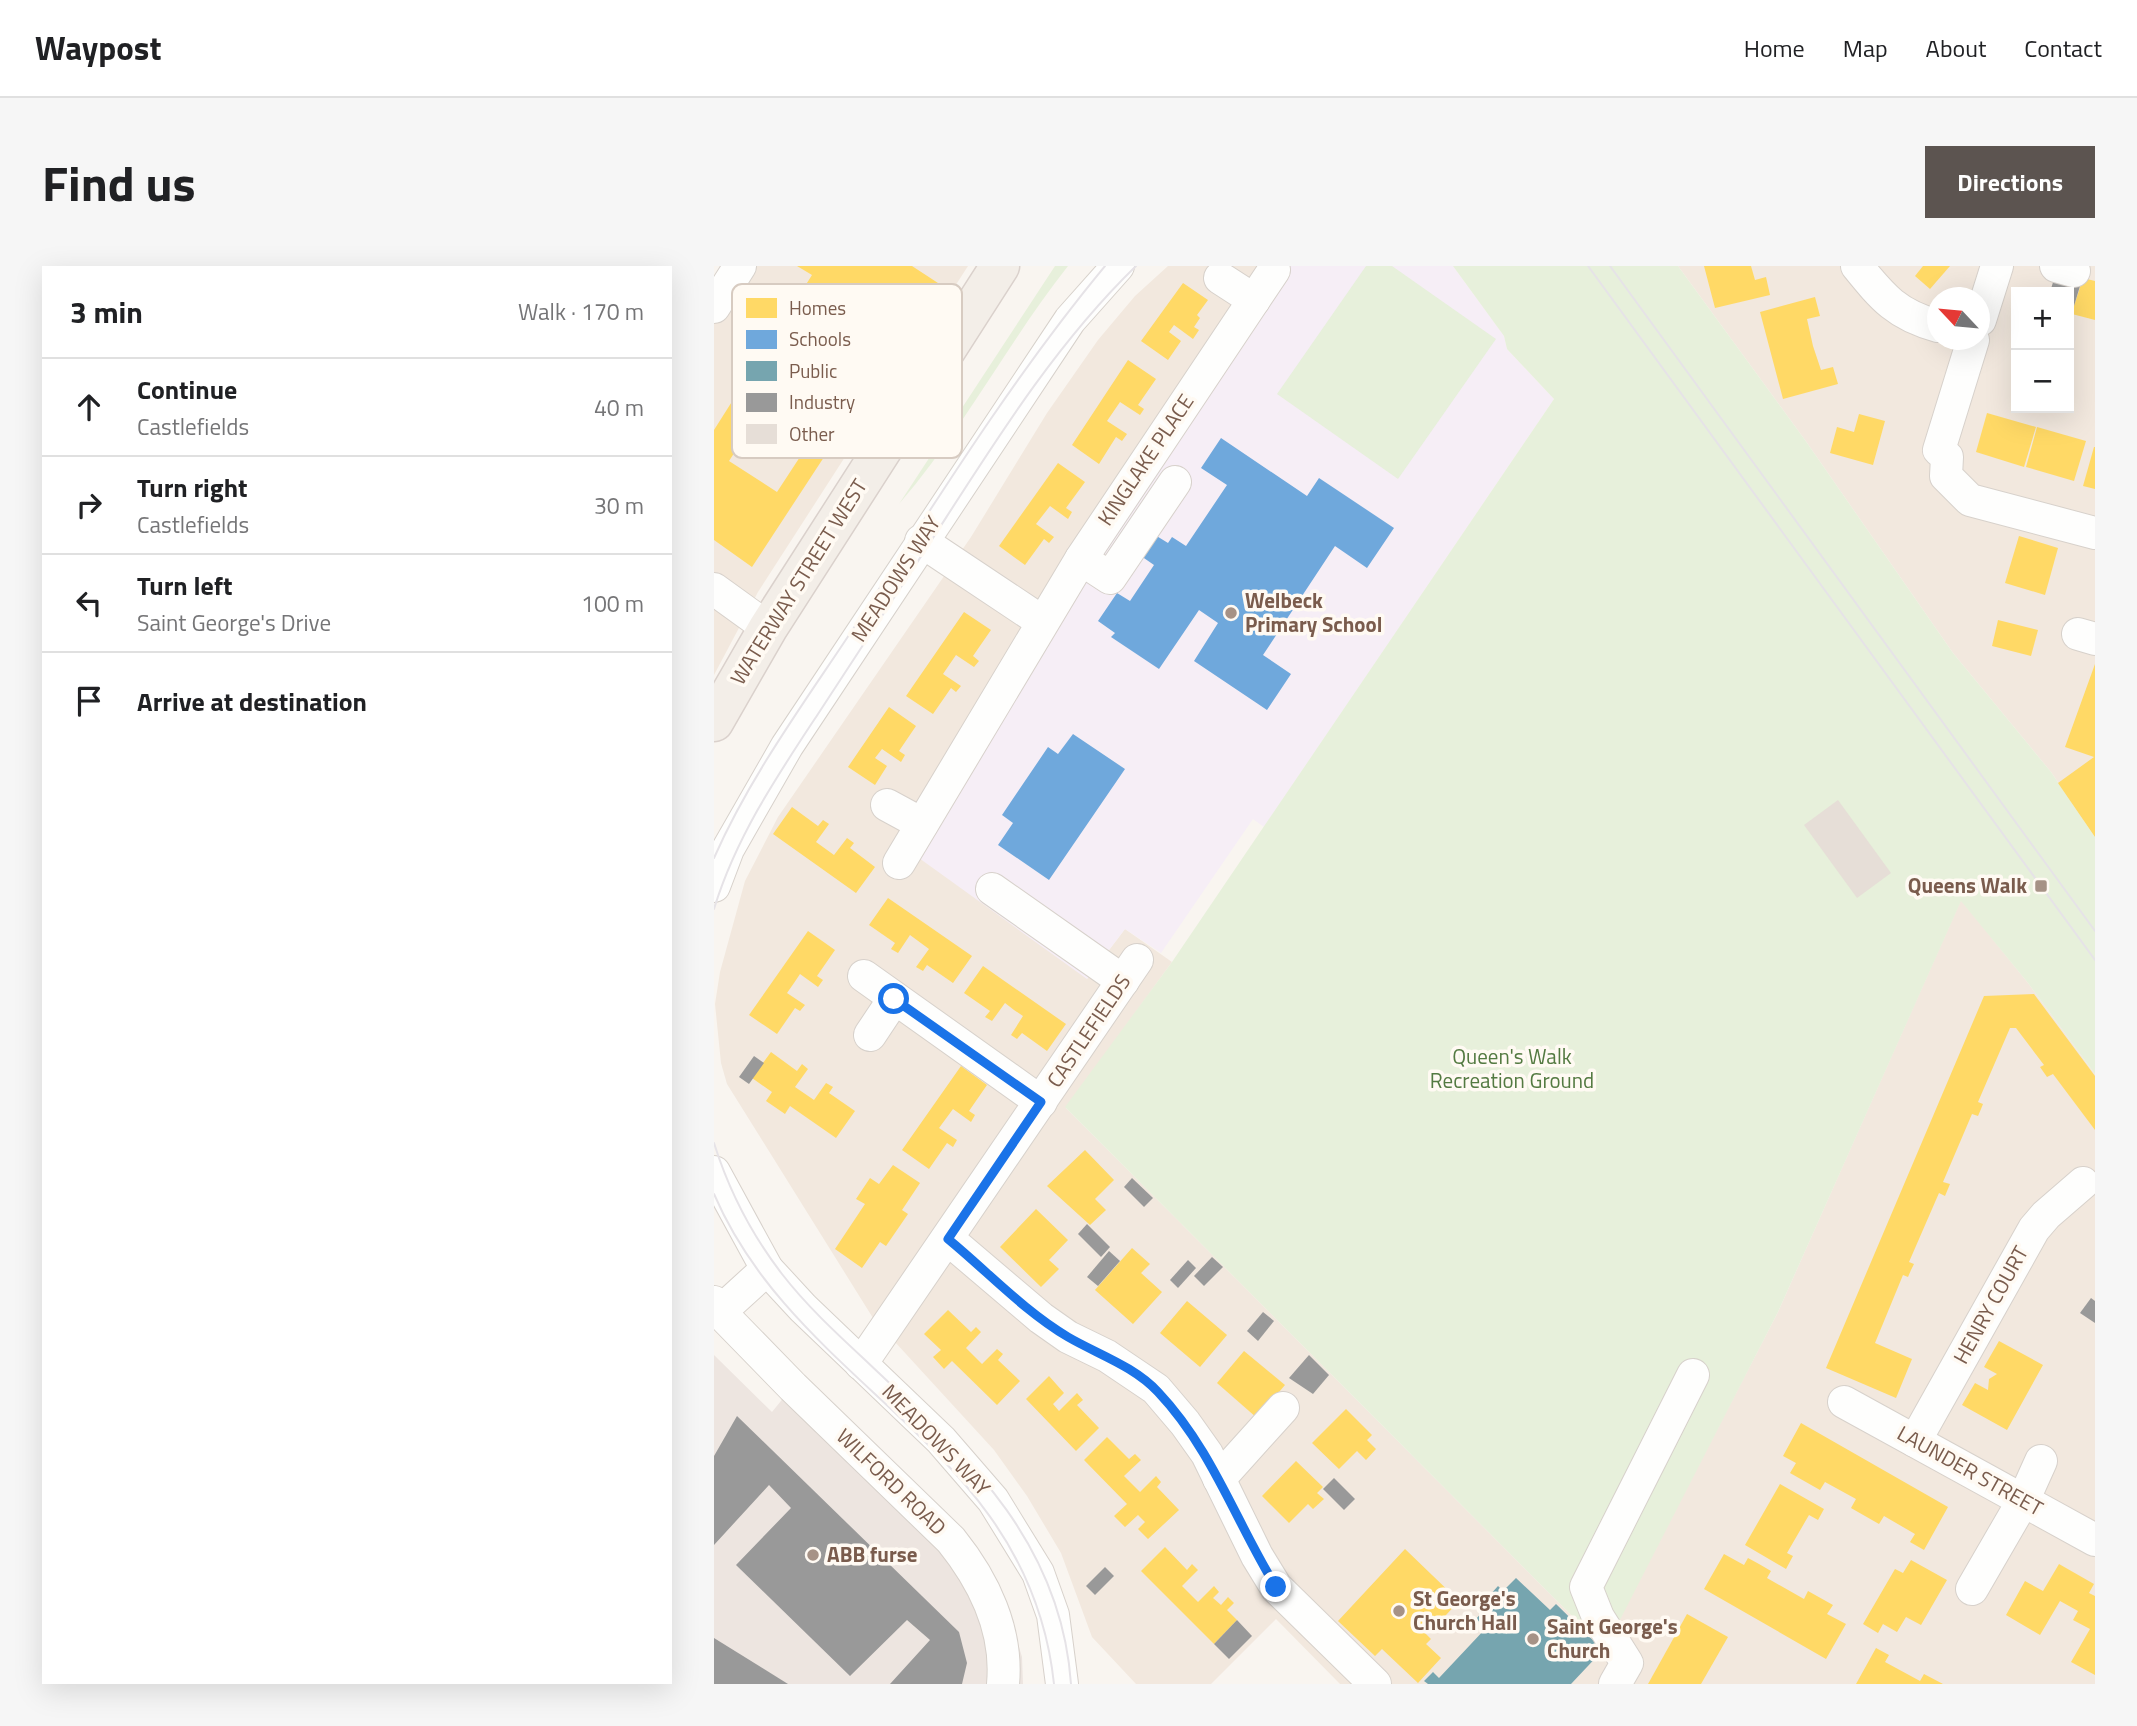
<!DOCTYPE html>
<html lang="en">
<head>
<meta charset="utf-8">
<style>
  :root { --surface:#fff; --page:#f6f6f6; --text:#202124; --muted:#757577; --line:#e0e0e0; --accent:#5c5450 }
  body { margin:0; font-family:"Titillium Web",sans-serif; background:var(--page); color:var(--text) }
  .controls { position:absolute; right:21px; top:21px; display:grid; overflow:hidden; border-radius:0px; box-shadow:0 7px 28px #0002 }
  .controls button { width:63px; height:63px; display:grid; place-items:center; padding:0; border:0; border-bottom:2px solid var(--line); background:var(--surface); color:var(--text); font:35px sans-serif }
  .compass { position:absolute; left:1213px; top:21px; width:63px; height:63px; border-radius:50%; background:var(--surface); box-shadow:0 7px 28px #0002; rotate:296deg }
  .stop { position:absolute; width:21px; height:21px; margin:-16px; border:5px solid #1a73e8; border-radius:50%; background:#fff }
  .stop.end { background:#1a73e8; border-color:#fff; box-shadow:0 2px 7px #0008 }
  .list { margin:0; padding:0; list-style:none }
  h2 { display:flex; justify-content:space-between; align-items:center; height:91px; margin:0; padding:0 28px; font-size:30px }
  h2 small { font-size:23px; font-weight:400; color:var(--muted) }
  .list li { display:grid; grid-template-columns:46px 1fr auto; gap:21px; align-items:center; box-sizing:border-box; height:98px; padding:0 28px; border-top:2px solid var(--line) }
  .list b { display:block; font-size:26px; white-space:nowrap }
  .list p { margin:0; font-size:23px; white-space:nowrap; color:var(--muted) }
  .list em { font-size:23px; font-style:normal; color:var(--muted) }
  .icon { flex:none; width:38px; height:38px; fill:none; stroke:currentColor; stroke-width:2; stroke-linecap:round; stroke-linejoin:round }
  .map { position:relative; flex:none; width:1381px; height:1418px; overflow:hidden; border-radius:0px }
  header { display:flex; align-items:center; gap:42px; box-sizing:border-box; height:98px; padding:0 35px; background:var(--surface); border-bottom:2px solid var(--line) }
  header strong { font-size:33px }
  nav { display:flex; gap:38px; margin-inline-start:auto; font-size:24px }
  .intro { display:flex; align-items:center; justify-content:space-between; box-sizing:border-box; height:168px; padding:0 42px }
  h1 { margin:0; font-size:49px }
  .button { padding:18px 32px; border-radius:0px; background:var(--accent); color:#fff; font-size:24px; font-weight:700 }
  main { display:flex; gap:42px; padding:0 42px }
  aside { flex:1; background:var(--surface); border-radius:0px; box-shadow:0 7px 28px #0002 }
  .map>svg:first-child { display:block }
  .residential { fill:#f2e8de; fill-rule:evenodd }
  .industrial { fill:#ede5e0 }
  .education { fill:#f6eef6 }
  .green { fill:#e7f0db }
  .homes { fill:#ffd966; fill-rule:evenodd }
  .schools { fill:#6fa8dc }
  .public { fill:#76a5af }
  .industry { fill:#999 }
  .building { fill:#e6ded7 }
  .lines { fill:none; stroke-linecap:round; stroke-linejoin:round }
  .minor-casing { stroke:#d7d1cb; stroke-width:34 }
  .major-casing { stroke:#dad1cc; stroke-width:41 }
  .minor { stroke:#fefefd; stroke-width:32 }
  .major { stroke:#f3eee8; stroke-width:38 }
  .tram { stroke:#e6e3e7; stroke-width:2 }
  .route { stroke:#1a73e8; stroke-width:9 }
  .poi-dot { fill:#a69286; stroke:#fffaf3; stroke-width:2.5 }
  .labels { text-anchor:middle; stroke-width:7; stroke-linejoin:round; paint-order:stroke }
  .street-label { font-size:21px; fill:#7a5c4d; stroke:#fffaf3 }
  .poi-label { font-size:21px; font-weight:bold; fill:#7a5c4d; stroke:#fffaf3; text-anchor:start }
  .park-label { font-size:21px; fill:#537a41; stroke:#fffaf3 }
  .key { fill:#fffaf3; stroke:#d7cbc1; stroke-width:2 }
  .key-label { font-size:19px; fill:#7a5c4d }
</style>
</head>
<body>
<header>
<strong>Waypost</strong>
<nav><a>Home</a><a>Map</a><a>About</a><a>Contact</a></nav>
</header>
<div class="intro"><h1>Find us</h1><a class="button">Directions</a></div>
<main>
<aside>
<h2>3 min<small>Walk · 170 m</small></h2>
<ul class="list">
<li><svg class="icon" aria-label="ahead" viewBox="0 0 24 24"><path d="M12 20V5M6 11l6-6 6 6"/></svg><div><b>Continue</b><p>Castlefields</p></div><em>40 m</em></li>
<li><svg class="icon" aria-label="right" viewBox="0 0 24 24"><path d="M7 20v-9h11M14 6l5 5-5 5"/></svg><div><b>Turn right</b><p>Castlefields</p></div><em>30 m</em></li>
<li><svg class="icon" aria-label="left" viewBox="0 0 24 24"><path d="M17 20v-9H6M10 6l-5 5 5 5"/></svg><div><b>Turn left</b><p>Saint George's Drive</p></div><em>100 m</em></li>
<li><svg class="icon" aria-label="arrive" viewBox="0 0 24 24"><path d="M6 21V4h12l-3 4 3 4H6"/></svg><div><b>Arrive at destination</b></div></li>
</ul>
</aside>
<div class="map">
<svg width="1381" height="1418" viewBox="0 0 1381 1418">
  <rect width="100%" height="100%" fill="#f9f5f0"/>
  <!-- residential -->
  <g class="residential">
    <path d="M26 0H254L44 326 0 409V41Z"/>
    <path d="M454 0H574L373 713 411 663 458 696 352 842 890 1382 1064 1046 1247 634 1314 717 1381 808V1418H626L562 1353 497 1418H422L378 1371 347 1287 313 1230 280 1184 159 1052 13 818 7 797 1 738 6 706 31 615 64 551 257 271 333 147 384 74 421 30Z"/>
    <path d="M964 0H1381V571L1337 506 1239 387 1091 174ZM1302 26H1355V142H1302ZM1224 32H1266V74H1224Z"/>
  </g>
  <!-- industrial -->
  <path class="industrial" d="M0 1089 58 1146 88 1109 255 1270 267 1287 294 1345 308 1391 309 1418H0Z"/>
  <!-- education -->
  <path class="education" d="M574 0H739L790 70 793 83 840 133 550 561 539 553 447 687 411 663 373 713 198 587 308 398Z"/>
  <!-- green -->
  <g class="green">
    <path d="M341 0H354C294 76 249 164 185 238Z"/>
    <path d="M652 0H678L782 73 684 213 563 128Z"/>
    <path d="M739 0H964L1091 174 1239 387 1337 506 1381 571V808L1314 717 1247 635 1064 1046 891 1383 351 841 458 696 840 133 793 83 790 70Z"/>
  </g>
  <!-- homes -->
  <g class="homes">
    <path d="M83 0H198L224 17 38 301 0 274V164L98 9ZM123 29 171 61 63 226 15 195Z"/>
    <path d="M990 0H1037L1041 14 1052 11 1056 29 1001 42Z"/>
    <path d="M1209 0H1236L1216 23 1201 10Z"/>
    <path d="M1369 12 1381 15V54L1358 48 1355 58V39L1360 40Z"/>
    <path d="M469 17 494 34 483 49 486 52 480 61 485 64 479 73 460 59 455 66 467 75 454 94 427 75Z"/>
    <path d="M1101 31 1106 50 1093 53 1099 80 1107 104 1119 101 1124 118 1069 133 1046 46Z"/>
    <path d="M414 94 442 113 424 139 430 143 426 149 406 136 393 155 413 168 408 175 402 171 385 198 358 179Z"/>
    <path d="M1273 147 1322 161 1310 201 1262 186Z"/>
    <path d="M1145 148 1171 155 1159 199 1116 187 1123 161 1140 166Z"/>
    <path d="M1323 161 1372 175 1360 215 1312 201Z"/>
    <path d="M1380 181H1381V223L1369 220Z"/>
    <path d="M344 197 371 216 352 242 358 246 354 253 336 240 322 258 340 271 335 277 330 273 311 299 285 280Z"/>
    <path d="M1305 270 1344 282 1331 329 1291 317Z"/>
    <path d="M250 346 277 364 259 390 265 395 260 401 242 389 229 408 247 420 242 426 237 422 219 448 192 430Z"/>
    <path d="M1284 354 1324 364 1317 390 1278 380Z"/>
    <path d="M1381 398V571L1344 517 1380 491 1351 481Z"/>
    <path d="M175 441 202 460 185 485 191 489 187 496 168 483 161 492 173 500 161 519 134 501Z"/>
    <path d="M78 541 104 560 109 554 115 558 102 576 120 589 133 572 140 577 136 582 161 601 142 627 59 568Z"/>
    <path d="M174 632 258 690 239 717 213 699 209 705 202 701 215 683 196 669 184 687 177 683 181 677 155 659Z"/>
    <path d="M94 665 121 684 103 710 109 714 104 721 86 708 80 717 73 727 91 739 86 745 81 742 63 768 35 749Z"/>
    <path d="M269 700 352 758 333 785 308 767 303 773 297 769 309 750 300 744 291 737 278 755 271 751 276 745 250 727Z"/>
    <path d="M1320 728 1381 810V864L1339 808 1333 811 1326 801 1330 799 1302 762H1296L1264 836 1269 838 1267 843 1264 850 1258 848 1229 916 1236 918 1231 930 1225 927 1195 996 1200 998 1197 1004 1194 1011 1189 1009 1161 1077 1198 1093 1182 1132 1112 1102 1270 730Z"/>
    <path d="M57 786 83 805 88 798 94 803 81 821 100 834 112 817 119 821 115 827 141 845 122 872 76 840 71 848 52 835 58 826 38 812Z"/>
    <path d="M247 800 273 819 255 845 261 849 257 856 239 843 225 862 243 874 239 881 233 877 215 903 188 884Z"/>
    <path d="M371 884 400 914 381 933 392 944 376 959 333 920Z"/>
    <path d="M179 899 206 917 188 944 194 948 172 980 166 976 148 1002 121 983 151 938 142 933 156 912 165 918Z"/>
    <path d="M322 943 354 974 335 994 345 1003 327 1021 286 981Z"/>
    <path d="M418 982 436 998 427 1007 448 1026 419 1058 381 1024Z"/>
    <path d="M473 1035 513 1069 486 1101 446 1067Z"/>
    <path d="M234 1044 257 1066 262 1061 267 1066 252 1082 268 1098 283 1083 289 1088 284 1094 306 1115 283 1139 238 1095 230 1103 219 1091 227 1084 210 1068Z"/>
    <path d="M1285 1075 1329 1099 1293 1164 1248 1139 1261 1117 1274 1124 1275 1113 1283 1108 1270 1101Z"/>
    <path d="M530 1085 571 1119 543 1152 503 1117Z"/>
    <path d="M335 1110 350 1127 339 1138 345 1145 363 1127 369 1134 363 1139 385 1162 362 1185 312 1133Z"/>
    <path d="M632 1143 658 1169 653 1174 662 1183 652 1194 643 1185 625 1203 598 1177Z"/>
    <path d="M1087 1157 1234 1241 1210 1284 1196 1276 1201 1268 1170 1250 1165 1258 1137 1242 1142 1233 1111 1216 1106 1224 1076 1207 1082 1197 1069 1190Z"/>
    <path d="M393 1171 415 1193 421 1188 427 1194 410 1210 426 1226 442 1210 447 1216 443 1221 465 1244 434 1273 424 1263 431 1256 424 1249 411 1261 400 1250 413 1238 370 1194Z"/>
    <path d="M582 1195 609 1221 603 1227 610 1233 599 1243 594 1238 575 1257 548 1230Z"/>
    <path d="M1066 1218 1110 1243 1104 1254 1095 1249 1073 1287 1079 1290 1072 1303 1031 1279Z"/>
    <path d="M451 1281 473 1304 478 1298 484 1304 468 1320 484 1336 500 1320 505 1326 499 1332 507 1339 514 1331 520 1337 513 1344 523 1354 500 1378 427 1305Z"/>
    <path d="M691 1283 745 1335 720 1362 716 1359 710 1366 717 1373 712 1378 727 1392 704 1417 668 1383 661 1390 624 1355Z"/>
    <path d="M1010 1288 1030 1299 1034 1292 1045 1298 1057 1305 1053 1312 1090 1333 1094 1325 1119 1339 1113 1348 1132 1358 1112 1393 990 1323Z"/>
    <path d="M1197 1294 1233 1314 1207 1359 1192 1351 1183 1366 1169 1358 1164 1367 1149 1358 1181 1303 1189 1307Z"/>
    <path d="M1345 1298 1380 1318 1375 1327 1381 1330V1409L1357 1396 1376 1363 1359 1354 1364 1345 1346 1335 1326 1369 1292 1349 1311 1315 1329 1325Z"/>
    <path d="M973 1348 1014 1371 987 1418H934Z"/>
    <path d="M1162 1382 1175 1389 1171 1396 1206 1415 1210 1408 1229 1418H1142Z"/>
  </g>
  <!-- schools -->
  <g class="schools">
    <path d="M507 172 593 230 605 212 680 262 653 302 621 280 549 389 577 408 553 444 480 395 504 357 485 344 445 403 397 371 401 367 384 355 403 327 416 335 440 299 427 290 441 269 454 277 458 271 472 280 513 219 487 202Z"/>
    <path d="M359 468 411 503 335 614 284 579 299 557 288 549 334 481 344 488Z"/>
  </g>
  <!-- public -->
  <path class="public" d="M802 1312 836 1344 842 1338 889 1384 857 1418H714L710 1415 719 1406 725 1412 772 1362 762 1353 779 1334 775 1330 784 1320 789 1325Z"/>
  <!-- industry -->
  <g class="industry">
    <path d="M1340 13 1366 20 1360 40 1355 39V26H1336Z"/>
    <path d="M40 790 50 797 35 818 25 811Z"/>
    <path d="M418 912 439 932 430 941 410 921Z"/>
    <path d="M373 958 396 981 387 991 364 968Z"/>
    <path d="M395 985 406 995 384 1020 373 1011Z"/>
    <path d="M498 991 509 1001 490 1020 480 1010Z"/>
    <path d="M474 994 482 1002 464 1022 456 1014Z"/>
    <path d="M1377 1032 1381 1035V1057L1366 1047Z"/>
    <path d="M549 1046 560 1055 544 1075 533 1065Z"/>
    <path d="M595 1089 615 1109 599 1128 575 1112Z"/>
    <path d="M23 1150 245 1366 253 1397 248 1418H176L216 1374 193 1354 136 1410 22 1299 77 1242 55 1219 0 1279V1190Z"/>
    <path d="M620 1212 641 1233 630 1244 609 1223Z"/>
    <path d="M391 1301 400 1310 381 1329 372 1320Z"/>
    <path d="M523 1354 538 1370 515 1393 500 1378Z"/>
    <path d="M0 1372 74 1418H0Z"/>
  </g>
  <!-- building -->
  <path class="building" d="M1124 534 1177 607 1143 632 1090 559Z"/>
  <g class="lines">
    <!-- minor casing -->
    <g class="minor-casing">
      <g id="minor">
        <path d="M1143 0C1169 32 1183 49 1224 60"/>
        <path d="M1342 0 1360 5"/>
        <path d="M506 12 540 34"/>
        <path d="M0 41 26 0"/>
        <path d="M1266 54 1283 0"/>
        <path d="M1259 74 1225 184 1233 191 1232 210 1256 234 1381 267"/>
        <path d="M207 275 327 355"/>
        <path d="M367 293 396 312 461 216"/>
        <path d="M0 323 54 362"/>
        <path d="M1364 368 1381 373"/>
        <path d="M173 539 208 558"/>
        <path d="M185 597 367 293 560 4"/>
        <path d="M0 620 14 583 73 480 356 54 404 0"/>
        <path d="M278 623 409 715"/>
        <path d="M150 710 327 836"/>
        <path d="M156 769 180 733"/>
        <path d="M0 906 53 1003 89 1042 227 1174 279 1234 324 1307 339 1349 348 1418"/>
        <path d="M234 973 327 1052 354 1071 393 1090 442 1123 471 1157 493 1188 543 1290 562 1321 661 1418"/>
        <path d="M0 1036 7 1045 53 1003"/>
        <path d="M0 1040 79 1121 237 1274C270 1315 294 1365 289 1418"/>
        <path d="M147 1098 423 694"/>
        <path d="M1130 1136 1381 1274"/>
        <path d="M1201 1175 1320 963 1332 949 1369 917"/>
        <path d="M505 1213 569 1142"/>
        <path d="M1258 1323 1309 1235 1327 1195"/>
        <path d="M901 1418 913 1397 884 1351 872 1321 979 1109"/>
      </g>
    </g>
    <!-- major casing -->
    <g class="major-casing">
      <path id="major" d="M0 456 54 362 286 0"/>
    </g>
    <!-- minor -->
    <use href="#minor" class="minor"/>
    <!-- major -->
    <use href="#major" class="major"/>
    <!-- tram -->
    <g class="tram">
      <path d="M874 0 1381 694"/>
      <path d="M896 0 1381 665"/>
      <path d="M0 592C37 508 93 433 143 357 222 235 299 111 391 0"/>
      <path d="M0 643C22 571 63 510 104 448 131 407 158 365 185 324 259 213 326 93 422 0"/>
      <path d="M0 877C15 925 38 969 68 1008 92 1039 121 1066 149 1092 248 1186 347 1272 357 1418"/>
      <path d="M0 928C84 1124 315 1180 340 1418"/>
    </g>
  </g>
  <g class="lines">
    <!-- route -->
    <path class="route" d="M180 733 327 836 234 973C273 1005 310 1045 354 1071 383 1088 420 1100 444 1126 498 1183 522 1256 562 1321"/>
  </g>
  <!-- markers -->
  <g class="poi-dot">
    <circle cx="517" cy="347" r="7"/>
    <rect x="1320" y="613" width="14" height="14" rx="3.5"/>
    <circle cx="99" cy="1289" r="7"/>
    <circle cx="685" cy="1345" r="7"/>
    <circle cx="819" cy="1373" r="7"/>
  </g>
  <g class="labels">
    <!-- street labels -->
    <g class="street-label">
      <text transform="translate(432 194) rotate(-56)" y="7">KINGLAKE PLACE</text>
      <text transform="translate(182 313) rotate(-57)" y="7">MEADOWS WAY</text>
      <text transform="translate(85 316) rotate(-58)" y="7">WATERWAY STREET WEST</text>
      <text transform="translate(375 765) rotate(-56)" y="7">CASTLEFIELDS</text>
      <text transform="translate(1277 1039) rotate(-61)" y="7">HENRY COURT</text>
      <text transform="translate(222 1174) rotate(46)" y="7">MEADOWS WAY</text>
      <text transform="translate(1256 1205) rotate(29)" y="7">LAUNDER STREET</text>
      <text transform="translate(177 1216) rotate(44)" y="7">WILFORD ROAD</text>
    </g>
    <!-- poi labels -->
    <g class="poi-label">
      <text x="531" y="342">Welbeck<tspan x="531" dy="24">Primary School</tspan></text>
      <text x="1313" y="627" text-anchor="end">Queens Walk</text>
      <text x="113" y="1296">ABB furse</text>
      <text x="699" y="1340">St George's<tspan x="699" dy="24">Church Hall</tspan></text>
      <text x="833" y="1368">Saint George's<tspan x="833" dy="24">Church</tspan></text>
    </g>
    <!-- park labels -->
    <g class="park-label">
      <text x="798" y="798">Queen's Walk<tspan x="798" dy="24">Recreation Ground</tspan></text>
    </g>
  </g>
  <!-- legend -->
  <rect x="18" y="18" width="230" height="174" rx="10" class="key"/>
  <rect x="32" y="32" width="31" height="20" fill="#ffd966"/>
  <rect x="32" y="64" width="31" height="19" fill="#6fa8dc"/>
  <rect x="32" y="95" width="31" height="20" fill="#76a5af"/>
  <rect x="32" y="127" width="31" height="19" fill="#999"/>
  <rect x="32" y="158" width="31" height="20" fill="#e6ded7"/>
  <g class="key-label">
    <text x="75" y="49">Homes</text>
    <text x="75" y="80">Schools</text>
    <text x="75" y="112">Public</text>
    <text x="75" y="143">Industry</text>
    <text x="75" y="175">Other</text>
  </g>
</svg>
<div class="controls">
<button>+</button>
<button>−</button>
</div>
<svg class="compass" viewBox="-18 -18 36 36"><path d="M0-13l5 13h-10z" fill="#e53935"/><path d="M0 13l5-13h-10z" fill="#757577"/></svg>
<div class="stop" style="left:180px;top:733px"></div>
<div class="stop end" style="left:562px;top:1321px"></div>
</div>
</main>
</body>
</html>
